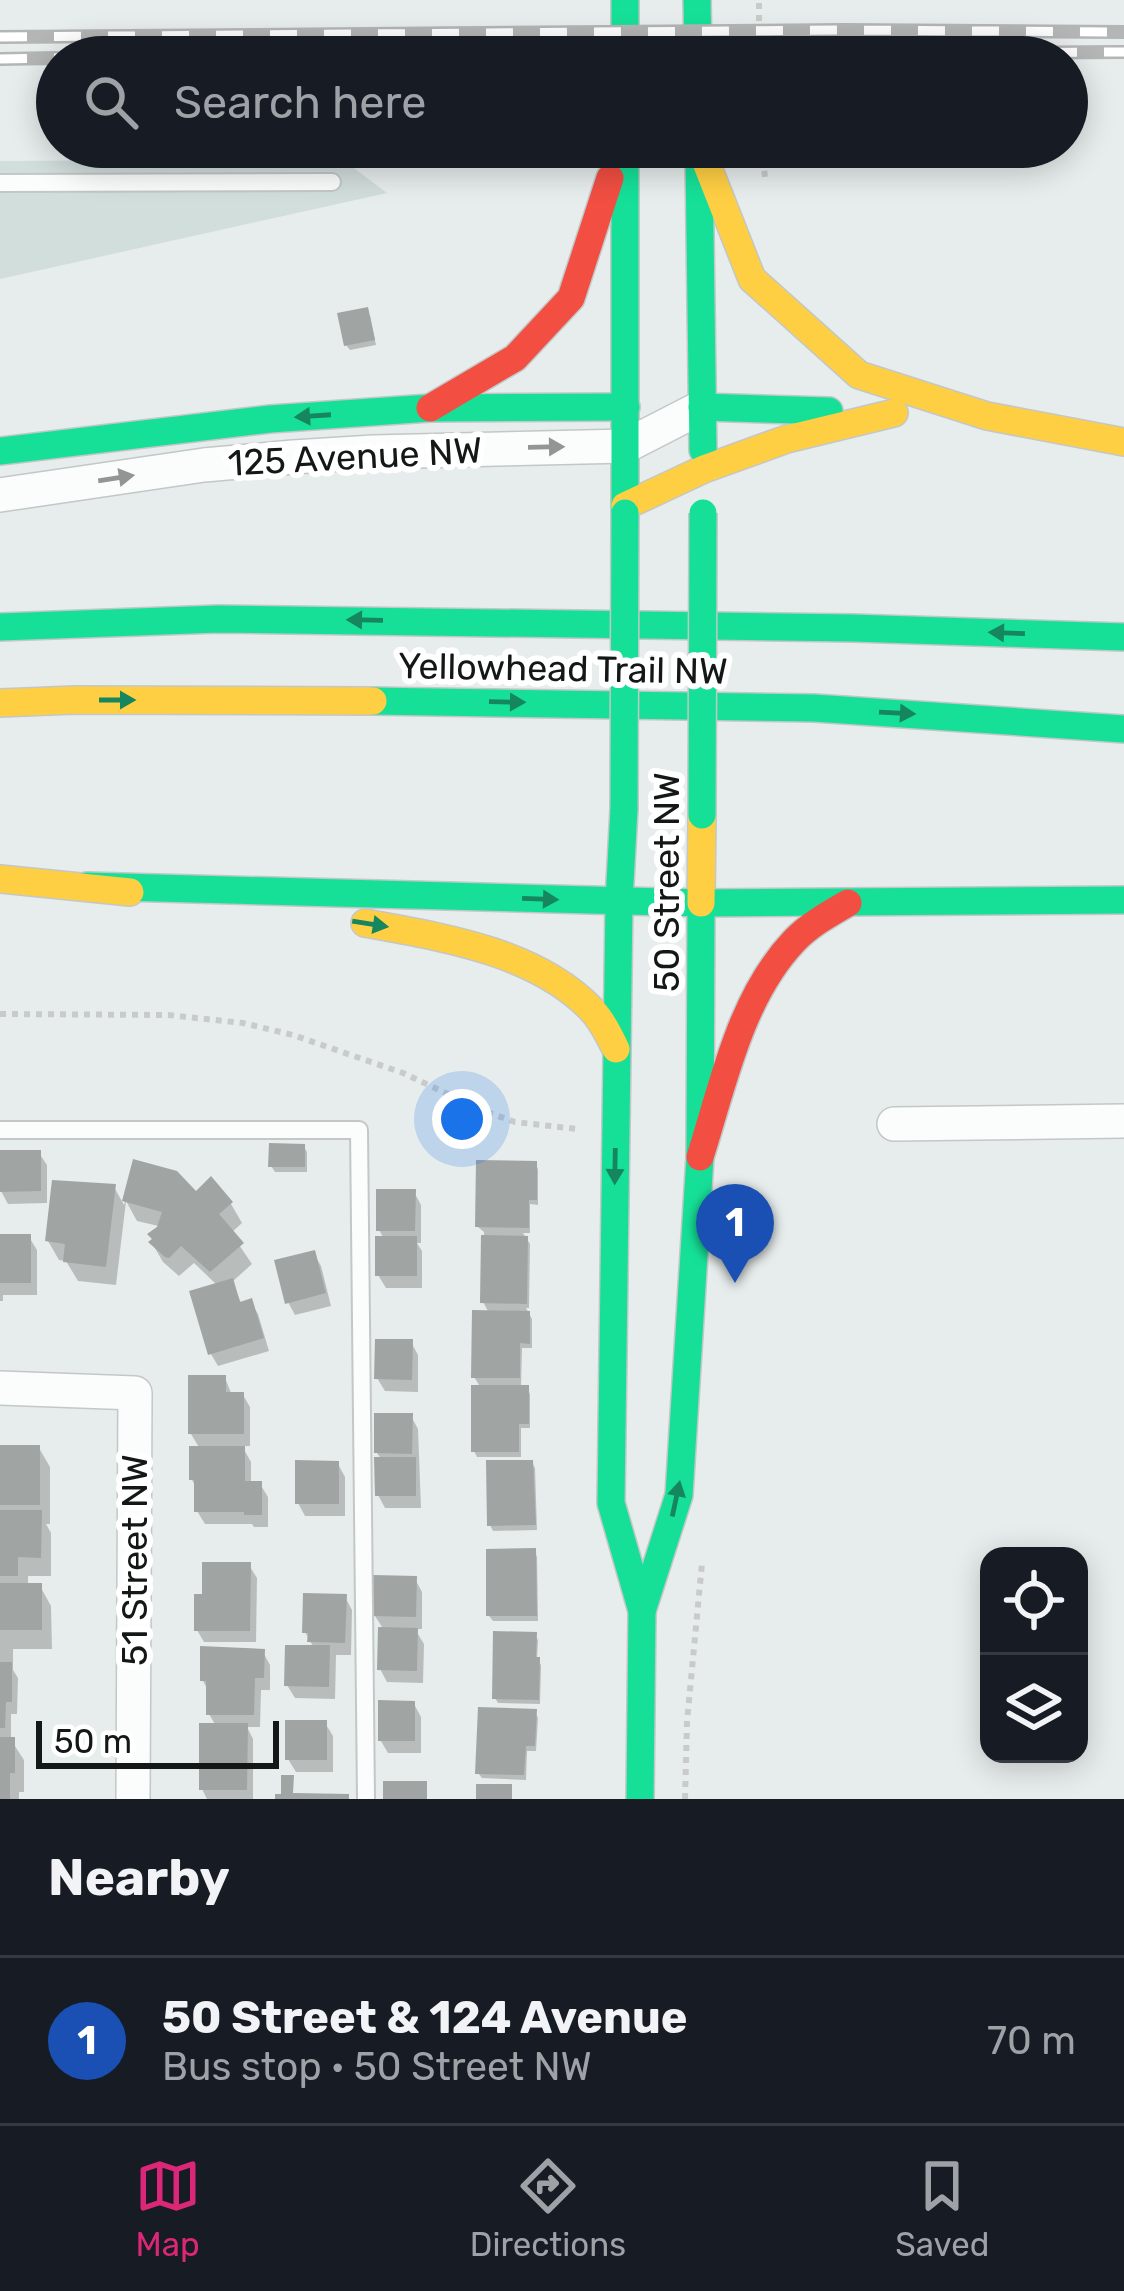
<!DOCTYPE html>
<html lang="en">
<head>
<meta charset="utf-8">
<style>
  :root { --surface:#171b24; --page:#20242c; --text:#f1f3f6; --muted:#9ea1a6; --line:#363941; --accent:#db2777 }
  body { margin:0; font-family:Rubik,sans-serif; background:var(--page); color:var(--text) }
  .controls { position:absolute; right:36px; bottom:36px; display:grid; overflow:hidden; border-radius:24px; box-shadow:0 6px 30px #0003 }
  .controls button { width:108px; height:108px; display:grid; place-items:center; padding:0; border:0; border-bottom:3px solid var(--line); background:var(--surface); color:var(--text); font:60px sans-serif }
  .scale { position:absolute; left:36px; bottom:30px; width:243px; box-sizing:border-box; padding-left:12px; border:6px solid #131716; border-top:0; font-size:33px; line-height:42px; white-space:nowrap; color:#131716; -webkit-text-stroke:9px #fff; paint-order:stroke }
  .you { position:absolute; left:462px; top:1119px; width:42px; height:42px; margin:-30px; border:9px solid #fff; border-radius:50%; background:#1a73e8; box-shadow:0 0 0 18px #1a73e833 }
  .badge { display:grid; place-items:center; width:78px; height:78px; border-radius:50%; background:var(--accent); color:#fff; font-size:39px; font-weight:700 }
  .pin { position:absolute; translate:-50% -99px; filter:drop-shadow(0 3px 6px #0008) }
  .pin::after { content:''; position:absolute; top:63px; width:42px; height:36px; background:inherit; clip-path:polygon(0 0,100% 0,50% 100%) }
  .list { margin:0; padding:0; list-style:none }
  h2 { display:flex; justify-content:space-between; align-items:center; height:156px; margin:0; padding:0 48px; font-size:51px }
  h2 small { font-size:39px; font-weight:400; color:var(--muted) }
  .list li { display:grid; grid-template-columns:78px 1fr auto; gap:36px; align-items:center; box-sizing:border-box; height:168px; padding:0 48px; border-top:3px solid var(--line) }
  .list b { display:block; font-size:45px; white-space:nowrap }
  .list p { margin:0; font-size:39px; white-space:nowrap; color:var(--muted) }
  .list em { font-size:39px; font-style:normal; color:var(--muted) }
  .icon { flex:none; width:66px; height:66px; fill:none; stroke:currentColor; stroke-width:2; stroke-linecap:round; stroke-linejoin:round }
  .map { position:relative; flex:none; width:1124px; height:1799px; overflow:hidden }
  .search { position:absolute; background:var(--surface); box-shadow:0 6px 30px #0003; left:36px; right:36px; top:36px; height:132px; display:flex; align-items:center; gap:30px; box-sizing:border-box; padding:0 42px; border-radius:66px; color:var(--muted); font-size:45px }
  .sheet { height:324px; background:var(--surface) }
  nav { display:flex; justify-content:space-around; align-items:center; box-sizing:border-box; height:168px; border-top:3px solid var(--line); background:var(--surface); font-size:33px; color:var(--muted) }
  nav a { display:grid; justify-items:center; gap:6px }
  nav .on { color:var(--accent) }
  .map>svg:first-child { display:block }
  .built { fill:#d2dedc }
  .shadow { fill:#0003 }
  .building { fill:#a0a4a3 }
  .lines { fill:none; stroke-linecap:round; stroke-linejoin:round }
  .lane-casing { stroke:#c3c7c7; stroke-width:20 }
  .street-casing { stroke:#c3c7c7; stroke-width:36 }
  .fast-casing { stroke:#c3c7c7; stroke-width:30 }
  .slow-casing { stroke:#c3c7c7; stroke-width:30 }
  .jam-casing { stroke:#c3c7c7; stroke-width:30 }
  .path { stroke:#c9cbcb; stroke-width:6; stroke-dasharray:6 6; stroke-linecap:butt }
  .lane { stroke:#fbfcfc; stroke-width:16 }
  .street { stroke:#fbfcfc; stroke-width:33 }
  .fast { stroke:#16e098; stroke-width:27 }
  .slow { stroke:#ffcf43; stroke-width:27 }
  .jam { stroke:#f24e42; stroke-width:27 }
  .rail-casing { stroke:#b4b5b5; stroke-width:14 }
  .rail { stroke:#fff; stroke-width:9; stroke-dasharray:27; stroke-linecap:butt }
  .fast-bridge-casing { stroke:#c3c7c7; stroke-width:30; stroke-linecap:butt }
  .fast-bridge { stroke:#16e098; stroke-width:27 }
  .oneway { fill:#15865e }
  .oneway2 { fill:#939594 }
  .labels { text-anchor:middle; stroke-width:12; stroke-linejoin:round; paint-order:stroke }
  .street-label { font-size:36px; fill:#131716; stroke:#fff }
</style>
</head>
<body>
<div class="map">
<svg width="1124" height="1799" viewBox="0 0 1124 1799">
  <rect width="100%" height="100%" fill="#e7edec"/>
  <!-- built -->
  <path class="built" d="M342 159 387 193 0 279V161Z"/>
  <!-- shadow -->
  <g class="shadow">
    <path d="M370 315 376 345 350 350 346 345Z"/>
    <path d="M304 1147 307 1152V1172H275L271 1166Z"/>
    <path d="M39 1153 47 1165V1203L8 1204 1 1191Z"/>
    <path d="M135 1163 196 1195 211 1180 231 1204 242 1223 231 1233 252 1264 232 1282 242 1305 251 1302 258 1314 269 1351 218 1366 211 1354 218 1286 194 1263 179 1276 163 1262 152 1243 163 1227 137 1221 126 1201 116 1285 78 1281 66 1261 59 1260 48 1241 114 1187 124 1205Z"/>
    <path d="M535 1164 538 1169V1205L530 1204V1233H523L530 1244 529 1308H526L532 1319V1348H522L521 1388H527L530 1394V1428H521V1457H477L474 1451 481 1388 474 1377 489 1313 483 1302 484 1232 478 1227Z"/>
    <path d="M414 1192 421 1205V1243H417L422 1251V1288H386L378 1275 384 1239 379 1230Z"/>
    <path d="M0 1237H29L37 1250V1295H3V1301H0Z"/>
    <path d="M314 1254 321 1266 331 1306 295 1315 288 1302Z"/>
    <path d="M411 1342 418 1355V1392L385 1391 377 1378Z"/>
    <path d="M225 1378 232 1395H243L250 1407V1446H242L251 1462V1484H260L268 1497V1527H254L252 1524H205L197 1511V1489L192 1480 200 1449 191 1434Z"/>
    <path d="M411 1416 418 1429 421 1508H385L378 1495 382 1460 377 1453Z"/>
    <path d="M0 1448H39L50 1467V1524H46L51 1533V1576H28V1586H40L51 1606 52 1649H13V1670L18 1678 17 1714H11V1740L24 1760V1792H19V1799H0Z"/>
    <path d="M532 1463 535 1468 537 1530 493 1531 490 1525Z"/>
    <path d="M338 1464 345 1477V1516H305L298 1503Z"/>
    <path d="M534 1551 537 1557 538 1621H493L489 1616Z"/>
    <path d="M249 1565 257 1578 256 1642H204L197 1630Z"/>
    <path d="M415 1579 422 1592V1629H415L424 1644 423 1683 387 1682 380 1669 384 1630 375 1616Z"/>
    <path d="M345 1597 352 1610 351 1655H336L335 1699 295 1698 287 1685 314 1648 305 1632Z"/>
    <path d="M535 1635 538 1640 537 1659 541 1665 540 1704 498 1703 495 1698Z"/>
    <path d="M263 1652 270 1665V1690H261L260 1727H247L253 1739V1799H207L202 1789 216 1726 209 1714V1692L203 1681Z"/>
    <path d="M414 1704 421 1717V1753H388L381 1741Z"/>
    <path d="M535 1712 538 1718 536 1751H527L526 1780 482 1778 478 1773Z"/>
    <path d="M325 1723 333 1736V1772H296L288 1759Z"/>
  </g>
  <!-- building -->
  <g class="building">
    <path d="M368 307 375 340 344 346 337 313Z"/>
    <path d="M269 1143 305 1144V1167H268Z"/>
    <path d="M0 1150H41V1191L0 1192Z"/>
    <path d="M133 1159 177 1171 196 1191 211 1176 233 1202 219 1214 244 1243 210 1272 181 1246 169 1258 165 1257 148 1242 152 1239 147 1234 157 1227 162 1212 122 1201Z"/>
    <path d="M476 1160 537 1161V1200H529V1228L475 1227Z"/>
    <path d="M52 1180 116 1184 106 1267 63 1262 65 1244 45 1241Z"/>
    <path d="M376 1189H416L415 1231H376Z"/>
    <rect x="0" y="1234" width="31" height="49"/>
    <path d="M481 1235 528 1236 527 1304 480 1303Z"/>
    <rect x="375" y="1236" width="42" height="40"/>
    <path d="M315 1250 326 1293 285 1304 274 1260Z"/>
    <path d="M233 1278 240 1302 252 1298 264 1338 208 1355 189 1291Z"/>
    <path d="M472 1310 530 1311V1344L520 1343V1378H471Z"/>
    <path d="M375 1339H413L412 1380 374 1379Z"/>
    <path d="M188 1375H226V1392H244V1434H188Z"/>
    <path d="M471 1385H529V1424H519V1452H471Z"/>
    <path d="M374 1413H413L412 1454 374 1453Z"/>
    <rect x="0" y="1445" width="40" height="60"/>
    <path d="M189 1446H245V1481H262V1515H244V1512H194V1480H189Z"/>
    <path d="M374 1457H416V1496H375Z"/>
    <path d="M295 1460 339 1461V1504H295Z"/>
    <path d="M486 1460H533L536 1525 487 1526Z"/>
    <path d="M0 1510H42L41 1558 18 1557V1576H0Z"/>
    <path d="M536 1548 537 1616H486V1549Z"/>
    <path d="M202 1562H251L250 1631H194V1594H202Z"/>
    <path d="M373 1575 417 1576 416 1617 372 1616Z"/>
    <rect x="0" y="1583" width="42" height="47"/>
    <path d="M303 1593 347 1594 345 1643 307 1642 308 1633H302Z"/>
    <path d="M378 1627 418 1628 417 1671 377 1670Z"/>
    <path d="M493 1631 537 1632 536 1657H540L539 1700 492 1699Z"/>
    <path d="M285 1645H330L329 1687 284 1686Z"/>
    <path d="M200 1646 265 1649 264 1678H255L254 1715H206V1681H200Z"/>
    <path d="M0 1662H12V1702H6L5 1728H0Z"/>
    <path d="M378 1700 415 1701V1741H378Z"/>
    <path d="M478 1707 537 1709 535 1746H526L524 1775 475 1774Z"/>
    <rect x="285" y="1720" width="42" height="40"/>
    <path d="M199 1723H248L247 1790H199Z"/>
    <path d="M0 1737H15V1773H10V1799H0Z"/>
    <path d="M281 1775H294L293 1793 349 1794V1799H275V1794H281Z"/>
    <rect x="383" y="1781" width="44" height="18"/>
    <rect x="476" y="1784" width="36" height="15"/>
  </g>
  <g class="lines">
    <!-- lane casing -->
    <g class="lane-casing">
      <g id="lane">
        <path d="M0 183 332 182"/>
        <path d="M0 1130H359L366 1799"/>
      </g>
    </g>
    <!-- street casing -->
    <g class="street-casing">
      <g id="street">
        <path d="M0 495 204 465 293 457 373 452 626 446 702 407"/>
        <path d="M894 1124 1124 1121"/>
        <path d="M0 1388 135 1393 133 1799"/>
      </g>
    </g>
    <!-- fast casing -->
    <g class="fast-casing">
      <g id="fast">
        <path d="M625 0V57"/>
        <path d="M697 0 698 57"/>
        <path d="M625 147V513"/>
        <path d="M699 161 703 450"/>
        <path d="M702 407 829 411"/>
        <path d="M0 451 270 419 430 408 626 407"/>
        <path d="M0 627 218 619 853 628 1124 637"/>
        <path d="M373 701 814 708 1124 729"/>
        <path d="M87 886 701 903 1124 900"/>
        <path d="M619 901 611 1503 642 1611 640 1799"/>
        <path d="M619 901 624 809"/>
        <path d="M642 1611 679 1495 700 1157 701 903"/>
      </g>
    </g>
    <!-- slow casing -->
    <g class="slow-casing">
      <g id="slow">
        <path d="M700 147 752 279 859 375 987 416 1124 442"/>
        <path d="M625 506 704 469 787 439 894 413"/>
        <path d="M0 703 74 700 373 701"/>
        <path d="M0 879 130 892"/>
        <path d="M701 903 702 815"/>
        <path d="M365 923C441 937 535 951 591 1009 602 1020 609 1035 616 1049"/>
      </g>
    </g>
    <!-- jam casing -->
    <g class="jam-casing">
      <g id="jam">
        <path d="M430 408 515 358 571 298 610 178"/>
        <path d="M700 1157C723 1085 740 998 794 941 809 925 829 914 848 903"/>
      </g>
    </g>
    <!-- path -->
    <g class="path">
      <path d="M759 57V0"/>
      <path d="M762 147 765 178"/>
      <path d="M0 1014 168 1015 243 1023 293 1035 403 1073 484 1111 515 1122 577 1129"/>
      <path d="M685 1799 687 1722 702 1563"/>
    </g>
    <!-- lane -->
    <use href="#lane" class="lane"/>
    <!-- street -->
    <use href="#street" class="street"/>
    <!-- fast -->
    <use href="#fast" class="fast"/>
    <!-- slow -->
    <use href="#slow" class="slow"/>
    <!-- jam -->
    <use href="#jam" class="jam"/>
    <!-- rail casing -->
    <g class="rail-casing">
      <g id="rail">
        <path d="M0 37 844 30 1124 32"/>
        <path d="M294 57 1124 52"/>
        <path d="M0 59 57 58"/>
      </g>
    </g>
    <!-- rail -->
    <use href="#rail" class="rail"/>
    <!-- fast-bridge casing -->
    <g class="fast-bridge-casing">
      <g id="fast-bridge">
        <path d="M624 809 625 513"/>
        <path d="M702 815 703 513"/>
      </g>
    </g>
    <!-- fast-bridge -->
    <use href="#fast-bridge" class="fast-bridge"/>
  </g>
  <!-- one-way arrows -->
  <defs><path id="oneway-solid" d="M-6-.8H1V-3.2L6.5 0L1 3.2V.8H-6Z" transform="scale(3)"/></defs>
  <g class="oneway">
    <use href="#oneway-solid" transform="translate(313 416) rotate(176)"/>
    <use href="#oneway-solid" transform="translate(365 620) rotate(-179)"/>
    <use href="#oneway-solid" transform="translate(1007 633) rotate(-178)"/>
    <use href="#oneway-solid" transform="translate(117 700)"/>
    <use href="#oneway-solid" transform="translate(507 702) rotate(1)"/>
    <use href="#oneway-solid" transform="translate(897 713) rotate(3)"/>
    <use href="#oneway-solid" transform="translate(540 899) rotate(2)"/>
    <use href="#oneway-solid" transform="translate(370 924) rotate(9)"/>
    <use href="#oneway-solid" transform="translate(615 1166) rotate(91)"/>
    <use href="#oneway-solid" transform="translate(676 1499) rotate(-78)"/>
  </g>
  <g class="oneway2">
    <use href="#oneway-solid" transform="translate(546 447) rotate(-1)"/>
    <use href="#oneway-solid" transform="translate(116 478) rotate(-9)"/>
  </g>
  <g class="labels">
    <!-- street labels -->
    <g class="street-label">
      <text transform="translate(355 456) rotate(-3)" y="13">125 Avenue NW</text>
      <text transform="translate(563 668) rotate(1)" y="13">Yellowhead Trail NW</text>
      <text transform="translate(666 882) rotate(-90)" y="13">50 Street NW</text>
      <text transform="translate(134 1560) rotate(-90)" y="13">51 Street NW</text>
    </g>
  </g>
</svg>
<div class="controls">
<button><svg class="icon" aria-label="locate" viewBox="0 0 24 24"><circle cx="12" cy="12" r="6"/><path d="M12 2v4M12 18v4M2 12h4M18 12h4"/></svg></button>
<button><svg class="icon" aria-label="layers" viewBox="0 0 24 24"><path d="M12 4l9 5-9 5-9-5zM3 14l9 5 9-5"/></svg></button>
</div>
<div class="scale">50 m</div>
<div class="you"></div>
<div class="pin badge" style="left:735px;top:1283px;background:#1a4fb4">1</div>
<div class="search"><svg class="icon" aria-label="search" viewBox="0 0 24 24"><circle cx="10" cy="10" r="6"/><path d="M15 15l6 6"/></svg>Search here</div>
</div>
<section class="sheet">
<h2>Nearby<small></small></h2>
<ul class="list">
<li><span class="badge" style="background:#1a4fb4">1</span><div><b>50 Street &amp; 124 Avenue</b><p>Bus stop · 50 Street NW</p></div><em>70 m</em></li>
</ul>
</section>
<nav>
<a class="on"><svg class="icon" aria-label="map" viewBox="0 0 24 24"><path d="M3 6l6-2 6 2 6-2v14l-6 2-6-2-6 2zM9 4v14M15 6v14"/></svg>Map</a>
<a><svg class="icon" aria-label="directions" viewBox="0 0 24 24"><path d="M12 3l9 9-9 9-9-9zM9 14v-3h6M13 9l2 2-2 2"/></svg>Directions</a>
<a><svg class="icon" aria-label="saved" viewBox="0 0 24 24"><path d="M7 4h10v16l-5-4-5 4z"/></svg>Saved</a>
</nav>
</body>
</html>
